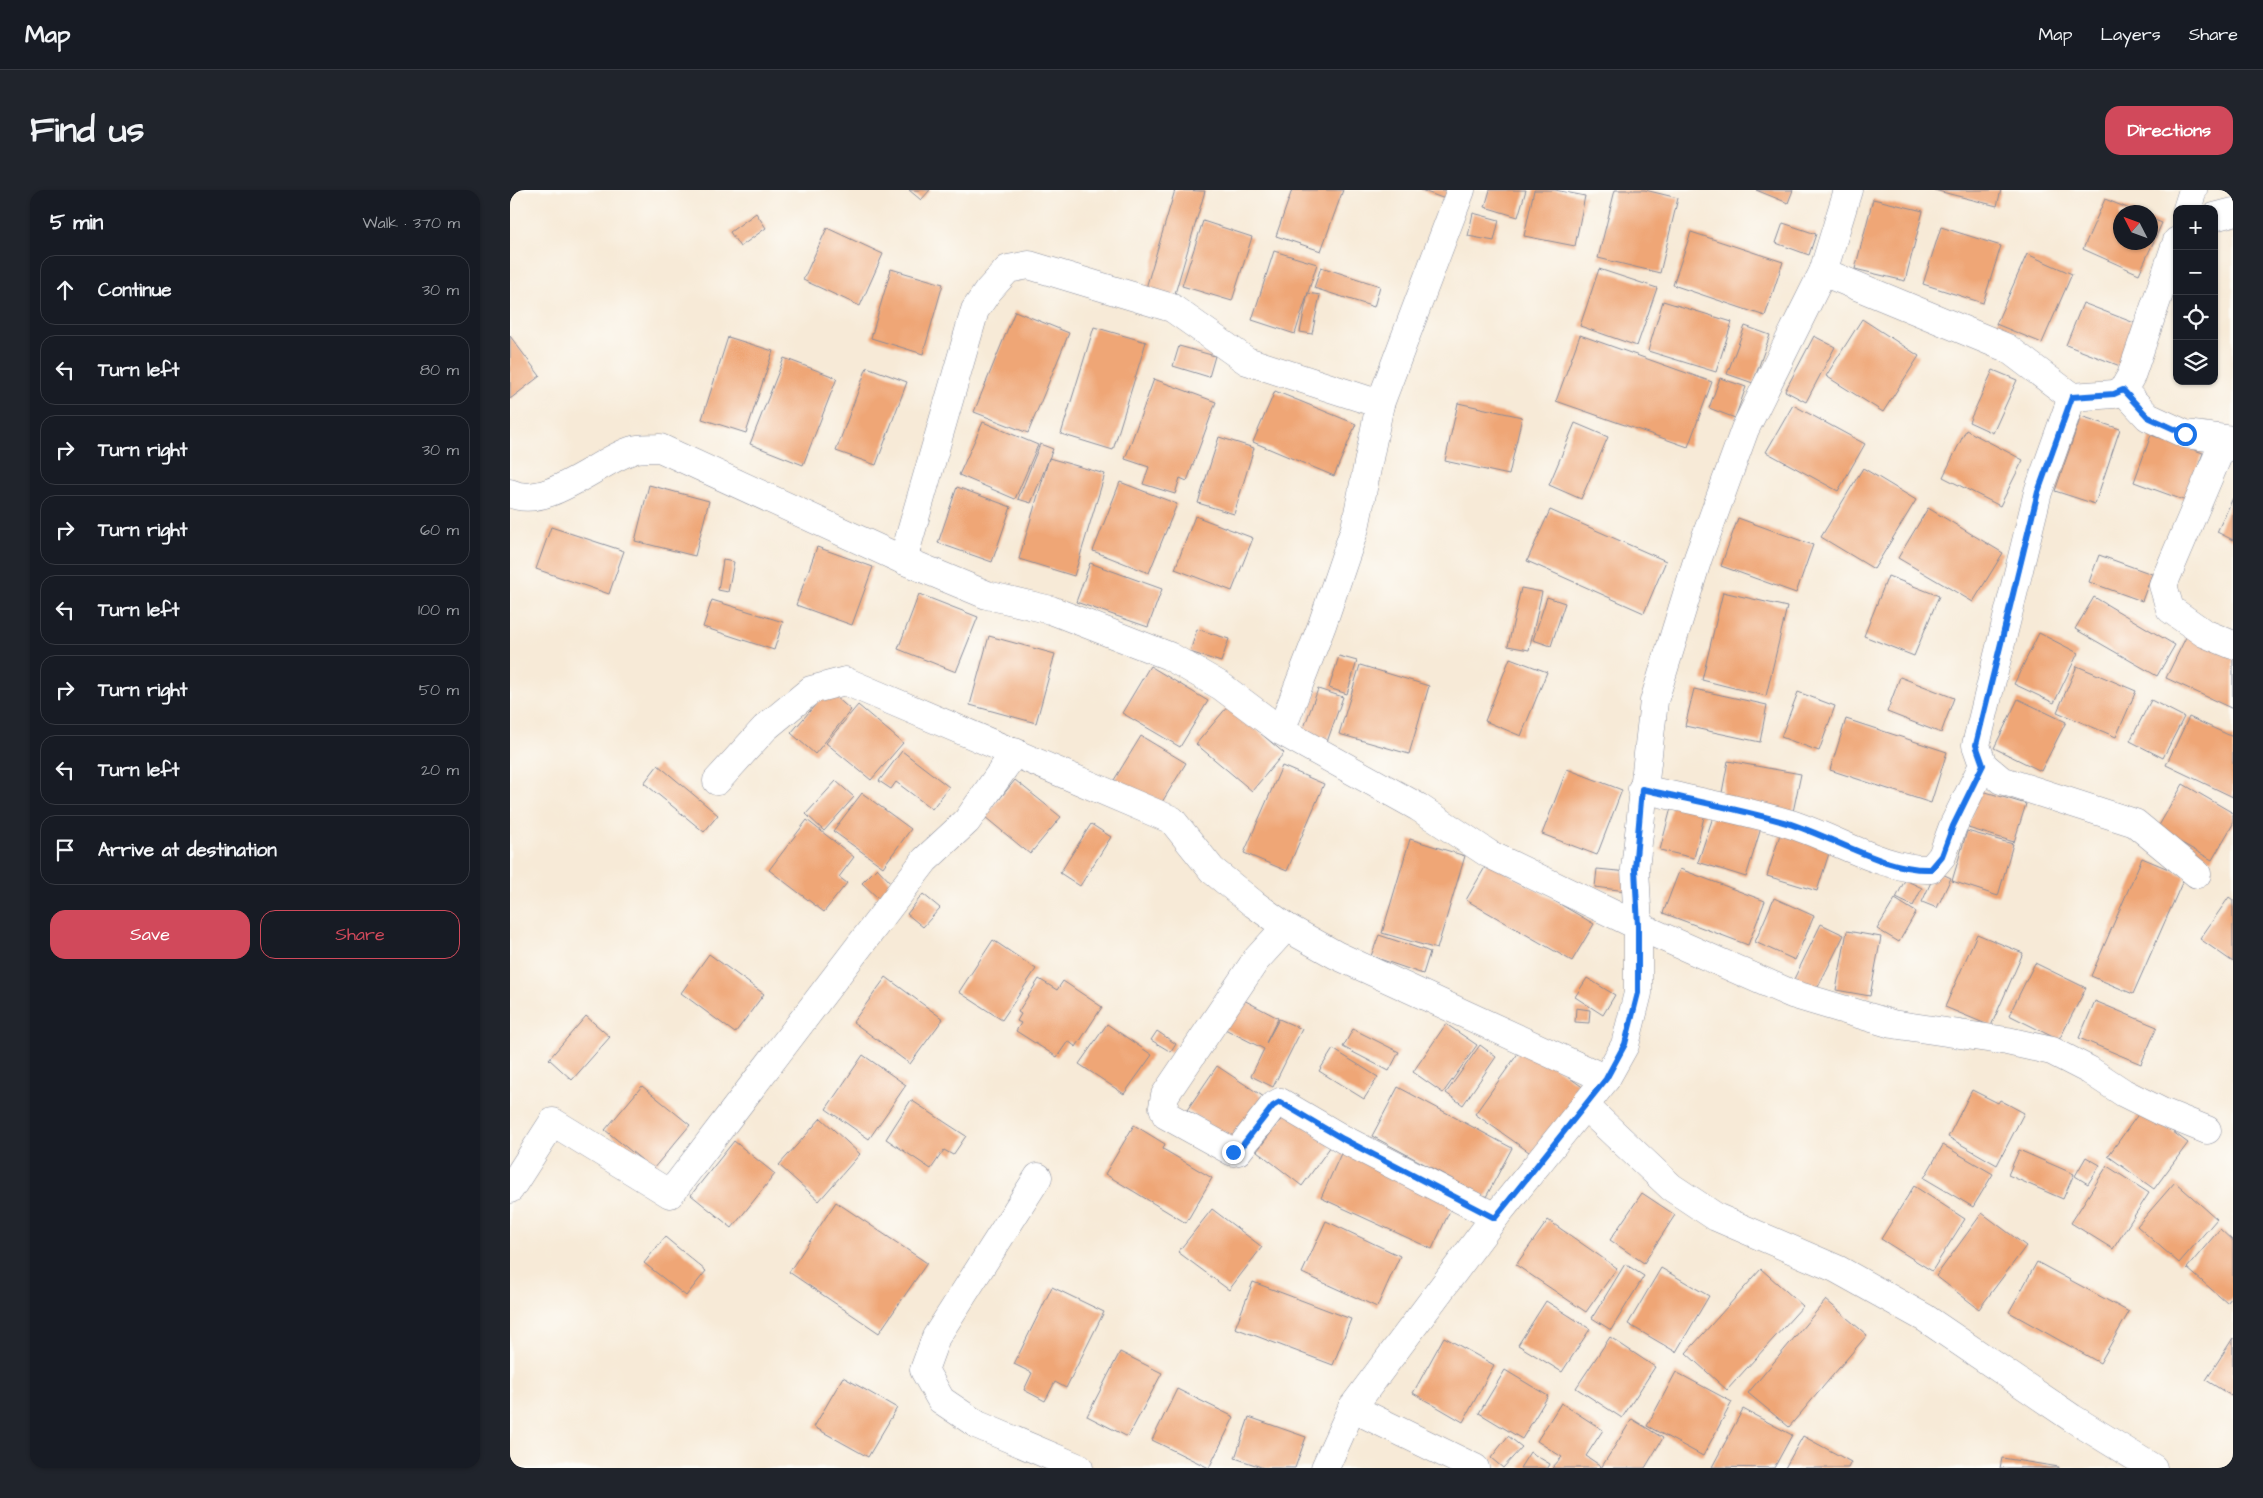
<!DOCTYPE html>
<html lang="en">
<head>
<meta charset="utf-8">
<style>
  :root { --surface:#171b24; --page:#20242c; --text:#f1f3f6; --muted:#9ea1a6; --line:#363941; --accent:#d1495b }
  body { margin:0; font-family:"Architects Daughter",sans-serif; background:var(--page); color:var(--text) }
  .controls { position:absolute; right:15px; top:15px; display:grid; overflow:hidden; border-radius:10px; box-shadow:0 1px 4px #0004 }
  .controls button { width:45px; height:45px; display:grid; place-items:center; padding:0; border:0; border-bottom:1px solid var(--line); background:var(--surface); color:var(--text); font:25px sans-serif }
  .compass { position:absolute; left:1603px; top:15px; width:45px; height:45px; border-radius:50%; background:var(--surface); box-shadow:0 1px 4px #0004; rotate:312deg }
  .stop { position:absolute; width:15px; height:15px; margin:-11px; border:4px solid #1a73e8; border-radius:50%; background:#fff }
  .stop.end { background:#1a73e8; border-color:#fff; box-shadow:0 1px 5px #0008 }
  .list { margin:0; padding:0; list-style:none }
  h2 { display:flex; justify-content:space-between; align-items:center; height:65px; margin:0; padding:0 20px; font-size:21px }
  h2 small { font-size:16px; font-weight:400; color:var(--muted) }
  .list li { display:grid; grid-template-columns:32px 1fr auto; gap:15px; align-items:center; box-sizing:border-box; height:70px; margin:0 10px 10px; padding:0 10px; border:1px solid var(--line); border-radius:15px }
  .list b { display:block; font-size:19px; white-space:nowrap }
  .list em { font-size:16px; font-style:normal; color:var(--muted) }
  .actions { display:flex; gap:10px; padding:15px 20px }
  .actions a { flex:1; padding:11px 0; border:1px solid var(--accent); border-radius:15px; text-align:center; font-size:18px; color:var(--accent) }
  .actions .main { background:var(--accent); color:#fff }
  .icon { flex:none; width:28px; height:28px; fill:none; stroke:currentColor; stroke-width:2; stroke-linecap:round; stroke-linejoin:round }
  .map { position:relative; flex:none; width:1723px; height:1278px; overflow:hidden; border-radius:15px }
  header { display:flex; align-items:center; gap:30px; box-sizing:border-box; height:70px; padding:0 25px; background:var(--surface); border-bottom:1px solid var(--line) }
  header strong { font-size:24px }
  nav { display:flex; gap:28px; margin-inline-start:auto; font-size:18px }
  .intro { display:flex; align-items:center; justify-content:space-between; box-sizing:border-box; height:120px; padding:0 30px }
  h1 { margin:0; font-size:35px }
  .button { padding:12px 22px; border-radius:15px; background:var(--accent); color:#fff; font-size:18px; font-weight:700 }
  main { display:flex; gap:30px; padding:0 30px }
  aside { flex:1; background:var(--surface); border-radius:15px; box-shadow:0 1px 4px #0004 }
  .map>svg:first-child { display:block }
  .building { fill:#efa676 }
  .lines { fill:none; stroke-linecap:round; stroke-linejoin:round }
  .minor-casing { stroke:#898c9a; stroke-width:29 }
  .minor { stroke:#fff; stroke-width:28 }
  .route { stroke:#1a73e8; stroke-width:6 }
</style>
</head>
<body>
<header>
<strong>Map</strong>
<nav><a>Map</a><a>Layers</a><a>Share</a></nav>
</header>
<div class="intro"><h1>Find us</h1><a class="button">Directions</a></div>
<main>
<aside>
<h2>5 min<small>Walk · 370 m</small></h2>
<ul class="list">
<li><svg class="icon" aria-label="ahead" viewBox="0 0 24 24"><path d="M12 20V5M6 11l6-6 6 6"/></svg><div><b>Continue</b></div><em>30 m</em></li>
<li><svg class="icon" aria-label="left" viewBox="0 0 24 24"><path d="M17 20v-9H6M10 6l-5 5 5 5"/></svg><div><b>Turn left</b></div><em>80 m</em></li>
<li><svg class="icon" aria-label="right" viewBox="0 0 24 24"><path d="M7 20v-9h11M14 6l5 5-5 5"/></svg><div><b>Turn right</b></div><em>30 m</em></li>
<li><svg class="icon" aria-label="right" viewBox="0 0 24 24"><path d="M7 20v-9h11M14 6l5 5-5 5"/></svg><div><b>Turn right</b></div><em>60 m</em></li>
<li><svg class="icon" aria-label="left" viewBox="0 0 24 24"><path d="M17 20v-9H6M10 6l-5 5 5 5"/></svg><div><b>Turn left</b></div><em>100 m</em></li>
<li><svg class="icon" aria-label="right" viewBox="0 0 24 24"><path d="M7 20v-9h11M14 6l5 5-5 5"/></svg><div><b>Turn right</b></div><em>50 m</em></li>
<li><svg class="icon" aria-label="left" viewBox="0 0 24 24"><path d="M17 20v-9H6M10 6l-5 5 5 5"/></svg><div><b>Turn left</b></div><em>20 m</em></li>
<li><svg class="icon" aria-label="arrive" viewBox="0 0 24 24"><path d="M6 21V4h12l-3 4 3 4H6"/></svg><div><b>Arrive at destination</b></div></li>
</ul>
<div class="actions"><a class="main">Save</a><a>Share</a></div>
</aside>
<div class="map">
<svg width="1723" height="1278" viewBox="0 0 1723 1278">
  <rect width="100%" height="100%" fill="#fdfcf7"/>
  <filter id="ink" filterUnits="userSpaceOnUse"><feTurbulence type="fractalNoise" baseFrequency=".02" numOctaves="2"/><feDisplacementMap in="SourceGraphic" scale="10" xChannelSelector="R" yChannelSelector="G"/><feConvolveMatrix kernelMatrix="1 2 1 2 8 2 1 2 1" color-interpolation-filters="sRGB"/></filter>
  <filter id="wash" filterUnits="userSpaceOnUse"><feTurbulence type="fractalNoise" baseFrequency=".0096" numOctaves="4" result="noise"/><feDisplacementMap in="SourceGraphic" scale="20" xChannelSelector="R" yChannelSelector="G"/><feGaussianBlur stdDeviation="1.12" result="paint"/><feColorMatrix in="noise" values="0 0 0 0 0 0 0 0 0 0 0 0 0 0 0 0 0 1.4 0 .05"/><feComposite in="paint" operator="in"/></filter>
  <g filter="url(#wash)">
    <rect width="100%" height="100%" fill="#f7ead7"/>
    <g id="blocks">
      <!-- building -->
      <g class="building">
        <path d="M399 0H420L411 10Z"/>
        <path d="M665 0 695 1 664 107 636 98Z"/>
        <path d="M782 0H833L811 61 766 46Z"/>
        <path d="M911 0H939L935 9Z"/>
        <path d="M980 0H1016L1008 27 975 17Z"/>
        <path d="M1024 0H1045L1075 6 1065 56 1014 46Z"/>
        <path d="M1105 0H1135L1168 8 1150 83 1088 68Z"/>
        <path d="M1246 0H1283L1278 13Z"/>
        <path d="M1424 0H1491L1487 16Z"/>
        <path d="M1363 9 1413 21 1395 91 1345 79Z"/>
        <path d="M1595 9 1627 22H1610V52H1640V28L1652 33 1629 84 1573 59Z"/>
        <path d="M246 23 256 38 230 57 220 42Z"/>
        <path d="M963 23 989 30 984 51 958 46Z"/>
        <path d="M693 31 742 47 722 111 672 96Z"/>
        <path d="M1273 33 1306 44 1299 65 1266 53Z"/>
        <path d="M1431 37 1491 56 1473 113 1413 94Z"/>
        <path d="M317 38 373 64 350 116 293 90Z"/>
        <path d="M1181 42 1273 72 1255 126 1163 95Z"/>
        <path d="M764 61 807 74 785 144 742 130Z"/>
        <path d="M1517 64 1562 84 1532 153 1486 134Z"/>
        <path d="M811 77 870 96 864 117 804 98Z"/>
        <path d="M381 79 433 94 413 164 361 148Z"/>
        <path d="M1089 79 1147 98 1127 156 1070 136Z"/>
        <path d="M798 103 810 105 802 144 790 142Z"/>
        <path d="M1153 111 1222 132 1206 182 1138 161Z"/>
        <path d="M1573 113 1627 134 1610 176 1556 155Z"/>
        <path d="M505 121 559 143 518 243 464 222Z"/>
        <path d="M1352 129 1409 166 1373 222 1316 186Z"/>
        <path d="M1235 136 1260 145 1243 193 1217 184Z"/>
        <path d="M584 137 636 152 603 260 551 244Z"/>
        <path d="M1070 145 1202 192 1178 257 1046 211Z"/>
        <path d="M0 146 30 186 0 209Z"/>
        <path d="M1304 146 1325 157 1296 212 1275 201Z"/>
        <path d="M218 147 263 161 236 243 192 229Z"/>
        <path d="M669 156 705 166 699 187 663 176Z"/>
        <path d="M274 168 327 188 293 275 240 254Z"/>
        <path d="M357 177 397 192 366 275 326 261Z"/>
        <path d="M1483 180 1507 190 1483 243 1459 232Z"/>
        <path d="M1210 188 1236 197 1225 228 1199 218Z"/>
        <path d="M644 189 706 212 677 291 670 288 665 304 633 294 639 277 615 269Z"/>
        <path d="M765 201 846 234 824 286 743 252Z"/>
        <path d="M948 213 1012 227 999 285 935 271Z"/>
        <path d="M1283 215 1355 254 1328 301 1256 262Z"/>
        <path d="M1571 226 1610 239 1585 314 1545 301Z"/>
        <path d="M473 232 528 255 505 309 449 285Z"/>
        <path d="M1065 233 1098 247 1071 309 1039 295Z"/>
        <path d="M1456 240 1513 270 1490 316 1433 287Z"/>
        <path d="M1641 245 1693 263 1676 311 1624 292Z"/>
        <path d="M709 247 744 258 724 324 688 313Z"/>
        <path d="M530 254 543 259 521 313 508 309Z"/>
        <path d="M539 268 595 284 564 386 509 369Z"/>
        <path d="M1353 278 1406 310 1364 379 1311 347Z"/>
        <path d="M610 292 667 314 639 383 583 361Z"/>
        <path d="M139 295 199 311 185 366 125 351Z"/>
        <path d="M447 297 501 317 482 372 428 353Z"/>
        <path d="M1723 308V350L1707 342Z"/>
        <path d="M1418 318 1493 363 1463 412 1388 368Z"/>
        <path d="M1040 320 1156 371 1134 423 1017 371Z"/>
        <path d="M685 326 743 348 722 401 665 379Z"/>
        <path d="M1228 328 1303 355 1286 403 1211 376Z"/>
        <path d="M41 337 114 361 99 404 26 379Z"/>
        <path d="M307 357 363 377 342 435 286 415Z"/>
        <path d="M1589 365 1642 384 1632 411 1579 392Z"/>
        <path d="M213 370 224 372 218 402 208 400Z"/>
        <path d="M580 373 652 399 638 437 566 412Z"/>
        <path d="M1378 386 1429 406 1404 466 1354 446Z"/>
        <path d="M1011 398 1032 402 1019 460 998 456Z"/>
        <path d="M1213 402 1277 417 1256 506 1192 490Z"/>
        <path d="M409 404 468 427 446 482 388 459Z"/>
        <path d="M1037 407 1055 413 1041 456 1023 450Z"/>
        <path d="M1584 407 1665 455 1647 486 1565 439Z"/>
        <path d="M202 410 273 432 264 460 193 437Z"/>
        <path d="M687 439 719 449 711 472 680 462Z"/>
        <path d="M1679 441 1723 462V519L1656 488Z"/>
        <path d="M1529 443 1568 463 1544 513 1504 494Z"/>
        <path d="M479 446 545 464 526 533 460 515Z"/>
        <path d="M829 466 847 471 837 504 819 498Z"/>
        <path d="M1000 468 1037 482 1011 546 975 531Z"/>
        <path d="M850 475 919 496 899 564 829 544Z"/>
        <path d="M640 476 698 511 670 557 612 523Z"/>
        <path d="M1567 476 1626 501 1606 547 1547 522Z"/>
        <path d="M1390 487 1444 508 1431 543 1377 522Z"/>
        <path d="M808 499 833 507 817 552 792 543Z"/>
        <path d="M1184 499 1257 515 1250 552 1175 536Z"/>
        <path d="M318 500 341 520 305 564 281 543Z"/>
        <path d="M1288 502 1325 516 1309 561 1271 547Z"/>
        <path d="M1508 509 1556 532 1531 581 1484 558Z"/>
        <path d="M1641 510 1674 527 1653 568 1620 551Z"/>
        <path d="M348 515 393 553 361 590 316 553Z"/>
        <path d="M718 516 774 563 742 601 686 554Z"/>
        <path d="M1679 527 1723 547V607L1656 575Z"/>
        <path d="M1336 529 1437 562 1421 613 1320 580Z"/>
        <path d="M631 546 676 573 649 617 604 590Z"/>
        <path d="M392 561 439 597 422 619 386 592 381 599 369 591Z"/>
        <path d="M1218 571 1291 584 1283 622 1211 608Z"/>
        <path d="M148 575 208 625 194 642 134 593Z"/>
        <path d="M772 576 814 594 777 681 734 663Z"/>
        <path d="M1057 579 1112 600 1087 665 1032 644Z"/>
        <path d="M505 590 551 627 520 664 475 627Z"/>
        <path d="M326 591 344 607 314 641 296 624Z"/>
        <path d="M1673 594 1723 623V634L1702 670 1647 639Z"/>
        <path d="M1469 600 1516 614 1504 652 1458 638Z"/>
        <path d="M352 603 401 639 373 677 323 641Z"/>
        <path d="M1162 614 1195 623 1184 668 1150 660Z"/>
        <path d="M1204 624 1251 638 1236 687 1188 672Z"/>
        <path d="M297 630 344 667 329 687 337 693 314 722 259 680Z"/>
        <path d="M581 634 601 647 570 696 550 683Z"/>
        <path d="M1272 638 1322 654 1307 701 1257 686Z"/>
        <path d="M1457 641 1503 654 1488 706 1442 691Z"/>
        <path d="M900 649 955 666 927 759 872 743Z"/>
        <path d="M1632 668 1675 686 1623 804 1581 786Z"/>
        <path d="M978 672 1084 734 1062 771 956 710Z"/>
        <path d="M367 678 382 694 368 708 352 693Z"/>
        <path d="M1087 679 1118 682 1116 701 1085 697Z"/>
        <path d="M1170 679 1255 711 1238 755 1153 723Z"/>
        <path d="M1426 681 1441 688 1427 718 1412 712Z"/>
        <path d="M1395 690 1412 698 1403 716 1386 708Z"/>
        <path d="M413 704 430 718 413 737 397 724Z"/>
        <path d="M1719 707 1723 710V772L1690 749Z"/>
        <path d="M1264 708 1304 726 1285 770 1245 752Z"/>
        <path d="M1385 709 1406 722 1389 752 1367 739Z"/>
        <path d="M1311 734 1334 745 1306 801 1283 791Z"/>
        <path d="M1337 741 1371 747 1360 806 1326 800Z"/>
        <path d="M1467 744 1513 763 1481 836 1435 817Z"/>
        <path d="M869 745 920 762 913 784 861 766Z"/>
        <path d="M483 750 526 779 492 830 449 802Z"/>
        <path d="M199 764 254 804 225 843 171 803Z"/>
        <path d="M1525 773 1576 798 1549 850 1499 825Z"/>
        <path d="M376 787 433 829 400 874 343 832Z"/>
        <path d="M1077 788 1105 805 1093 825 1065 807Z"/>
        <path d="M529 789 547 800 553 791 592 817 566 857 558 851 547 867 506 841 511 833 507 831 511 824 508 822Z"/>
        <path d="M728 807 768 828 756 853 769 829 792 839 763 897 741 886 754 859 713 838Z"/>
        <path d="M1585 811 1647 837 1631 874 1569 848Z"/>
        <path d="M1066 818 1080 820 1079 833 1065 832Z"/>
        <path d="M76 826 100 847 62 890 39 869Z"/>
        <path d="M597 834 642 865 614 904 569 874Z"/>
        <path d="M936 834 967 855 933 903 903 882Z"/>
        <path d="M843 839 889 862 879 881 833 857Z"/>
        <path d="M647 841 666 854 661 862 641 850Z"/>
        <path d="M970 855 986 867 953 915 936 903Z"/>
        <path d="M1014 855 1078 901 1029 969 965 924Z"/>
        <path d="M823 859 868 887 854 909 809 881Z"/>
        <path d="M353 865 396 895 359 949 316 919Z"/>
        <path d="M707 876 754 907 724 952 677 920Z"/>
        <path d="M132 896 180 935 143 979 95 940Z"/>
        <path d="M888 897 1002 958 976 1007 862 946Z"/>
        <path d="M1462 900 1488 913 1490 910 1514 923 1487 975 1438 947Z"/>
        <path d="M401 910 456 946 443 965 434 960 421 979 376 949Z"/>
        <path d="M1632 919 1678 953 1644 999 1598 966Z"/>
        <path d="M777 922 821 956 792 996 747 961Z"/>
        <path d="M311 928 350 964 309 1011 269 975Z"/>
        <path d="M624 935 655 954 653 959 702 988 676 1033 595 984Z"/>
        <path d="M224 951 265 984 222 1038 181 1005Z"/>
        <path d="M1433 955 1483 984 1463 1017 1414 988Z"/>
        <path d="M833 959 945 1010 922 1059 811 1008Z"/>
        <path d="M1509 960 1564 984 1553 1009 1498 985Z"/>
        <path d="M1576 967 1590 975 1578 994 1565 986Z"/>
        <path d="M1597 976 1639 1003 1603 1059 1561 1033Z"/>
        <path d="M1665 992 1707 1029 1669 1073 1627 1036Z"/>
        <path d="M1404 996 1455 1029 1422 1081 1371 1049Z"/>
        <path d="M1132 1003 1165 1025 1134 1073 1100 1050Z"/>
        <path d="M326 1012 417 1073 369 1143 279 1082Z"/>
        <path d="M702 1019 752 1057 719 1100 668 1062Z"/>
        <path d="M1472 1023 1516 1056 1469 1119 1426 1086Z"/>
        <path d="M1038 1030 1107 1078 1076 1122 1006 1075Z"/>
        <path d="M816 1031 890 1066 867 1117 792 1083Z"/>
        <path d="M1710 1039 1723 1051V1106L1717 1113 1677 1078Z"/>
        <path d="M155 1047 196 1081 176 1106 134 1073Z"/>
        <path d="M1527 1072 1619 1122 1590 1173 1499 1122Z"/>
        <path d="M1115 1074 1134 1086 1101 1140 1082 1128Z"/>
        <path d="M1151 1078 1199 1106 1166 1162 1118 1134Z"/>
        <path d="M1251 1079 1293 1116 1217 1200 1176 1163Z"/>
        <path d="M743 1092 841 1129 823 1175 725 1138Z"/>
        <path d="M542 1097 594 1122 556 1198 545 1192 535 1211 514 1200 522 1183 504 1174Z"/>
        <path d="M1316 1110 1357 1145 1279 1237 1238 1203Z"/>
        <path d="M1036 1111 1080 1139 1052 1182 1008 1155Z"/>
        <path d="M934 1147 984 1175 953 1232 903 1203Z"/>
        <path d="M1100 1147 1145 1177 1112 1228 1066 1198Z"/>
        <path d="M1723 1148V1207L1696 1190Z"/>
        <path d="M610 1162 652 1183 618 1247 577 1226Z"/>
        <path d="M995 1180 1038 1206 1012 1249 969 1223Z"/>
        <path d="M1166 1182 1222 1212 1193 1266 1137 1236Z"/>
        <path d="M333 1187 387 1218 358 1267 304 1237Z"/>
        <path d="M667 1199 724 1227 699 1278 642 1250Z"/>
        <path d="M1051 1213 1093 1240 1076 1266 1091 1276 1089 1278H1042L1052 1267 1027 1251Z"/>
        <path d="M1233 1219 1282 1245 1264 1278 1202 1277Z"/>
        <path d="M739 1227 796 1247 785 1278H754L725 1268Z"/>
        <path d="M1122 1229 1153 1248 1135 1278H1091Z"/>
        <path d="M998 1246 1012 1257 993 1278 981 1268Z"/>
        <path d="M1293 1246 1341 1272 1338 1278H1275Z"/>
        <path d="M1020 1262 1040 1274 1038 1278H1010Z"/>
        <path d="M1492 1268 1549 1277V1278H1490Z"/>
      </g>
    </g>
  </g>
  <g filter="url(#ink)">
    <use href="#blocks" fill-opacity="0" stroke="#898c9a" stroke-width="1"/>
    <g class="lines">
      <!-- minor casing -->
      <g class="minor-casing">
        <g id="minor">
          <path d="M1677 19 1683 0"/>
          <path d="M1704 27 1723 22"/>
          <path d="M1313 82 1497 158 1562 207 1604 204 1613 200 1621 186 1667 51"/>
          <path d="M1613 200 1638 227 1675 244 1723 250"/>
          <path d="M1562 207 1528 302 1466 555 1473 575 1491 590 1625 633 1687 684"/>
          <path d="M1723 252 1709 263 1653 395 1660 419 1694 443 1723 455"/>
          <path d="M0 303C36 321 89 270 123 260 131 257 142 259 150 258L393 370 477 405 541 420 659 466 711 496 771 541 908 617 979 664 1128 736 1282 804 1382 834 1497 851 1542 861 1579 880 1614 903 1652 922 1697 940"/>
          <path d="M393 370 465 120 478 101 498 79 519 75 662 118 737 171 870 214"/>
          <path d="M771 541 812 435 845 338 870 214 951 0"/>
          <path d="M207 591 255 538 301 500 335 491 662 630 702 680 744 714 776 737 826 765 1096 889"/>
          <path d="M1132 599C1180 610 1230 619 1277 633 1322 646 1374 681 1421 679L1432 666 1443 636 1473 575"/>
          <path d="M776 737 746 770 655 905 653 917 656 925 723 962 728 961 763 916 770 912 833 949 985 1027"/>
          <path d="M1075 916 1161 997 1206 1027 1327 1079 1415 1128 1562 1228 1643 1278"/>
          <path d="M528 987 426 1147 414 1180 431 1210 468 1235 569 1278"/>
          <path d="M0 999 43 932 160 1004 415 670 457 631 505 562"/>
          <path d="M842 1218 965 1278"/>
          <path d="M815 1278 842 1218 985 1027 1096 889 1115 855 1128 803V736L1125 679 1144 511 1188 368 1235 239 1313 82 1338 0"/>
        </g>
      </g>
      <!-- minor -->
      <use href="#minor" class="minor"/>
    </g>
  </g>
  <g class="lines" filter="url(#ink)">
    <!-- route -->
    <path class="route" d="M723 962 728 961 763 916 770 912 833 949 985 1028 1096 889 1115 854 1128 803V736L1125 679 1132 599C1180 610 1230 619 1277 633 1322 646 1374 681 1421 679L1432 666 1443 636 1473 575 1466 555 1528 302 1562 207 1604 204 1613 200 1638 227 1675 244"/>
  </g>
</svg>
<div class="controls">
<button>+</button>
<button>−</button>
<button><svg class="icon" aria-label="locate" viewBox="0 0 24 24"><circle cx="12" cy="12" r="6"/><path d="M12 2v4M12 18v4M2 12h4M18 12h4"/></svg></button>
<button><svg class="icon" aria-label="layers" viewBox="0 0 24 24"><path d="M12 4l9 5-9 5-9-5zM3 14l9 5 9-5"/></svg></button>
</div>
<svg class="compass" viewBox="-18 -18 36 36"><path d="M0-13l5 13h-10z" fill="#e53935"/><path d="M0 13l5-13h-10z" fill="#9ea1a6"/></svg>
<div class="stop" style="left:1675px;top:244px"></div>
<div class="stop end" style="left:723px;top:962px"></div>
</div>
</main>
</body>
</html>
